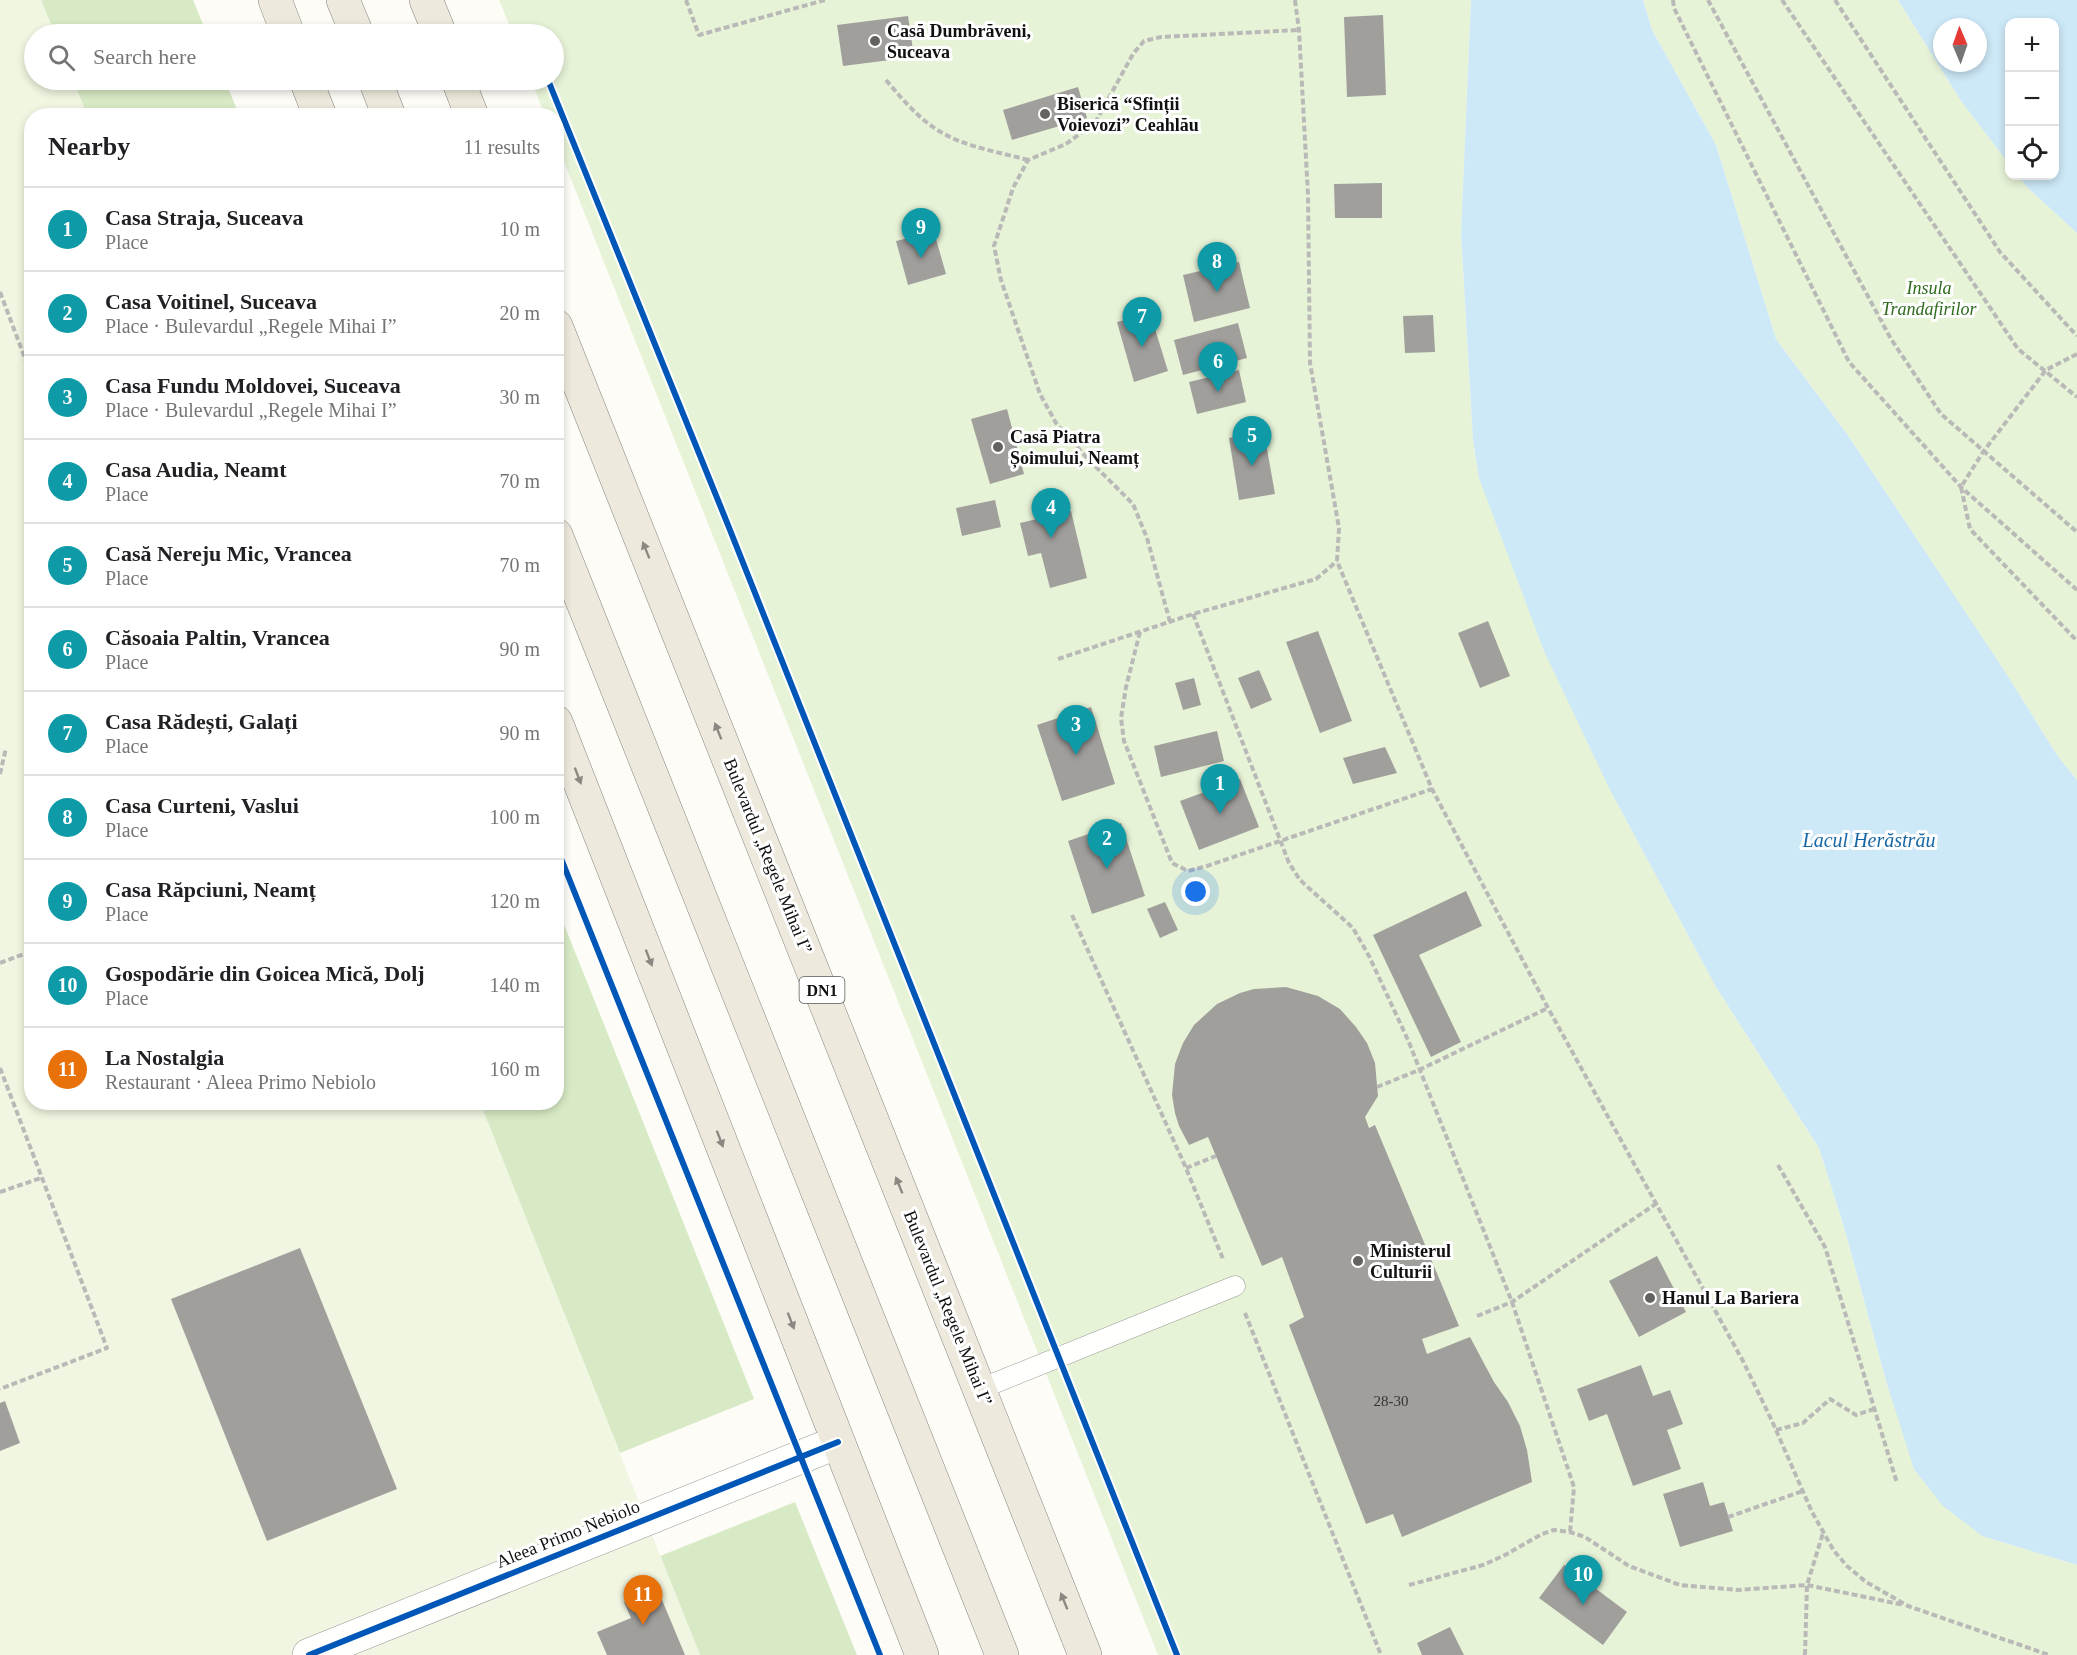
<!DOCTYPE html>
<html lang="en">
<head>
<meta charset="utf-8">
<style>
  :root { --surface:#fff; --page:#f2f2f2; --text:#202124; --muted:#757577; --line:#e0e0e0; --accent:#0b8043 }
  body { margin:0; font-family:Georgia,serif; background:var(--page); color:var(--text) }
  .controls { position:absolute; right:18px; top:18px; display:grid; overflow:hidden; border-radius:12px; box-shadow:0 3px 9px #0003 }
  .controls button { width:54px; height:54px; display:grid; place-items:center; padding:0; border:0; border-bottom:2px solid var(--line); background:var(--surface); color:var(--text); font:30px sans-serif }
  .compass { position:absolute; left:1933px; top:18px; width:54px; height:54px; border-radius:50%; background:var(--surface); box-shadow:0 3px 9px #0003; rotate:358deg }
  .you { position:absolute; left:1196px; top:892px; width:21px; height:21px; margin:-15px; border:4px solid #fff; border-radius:50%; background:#1a73e8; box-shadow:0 0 0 9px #1a73e833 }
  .badge { display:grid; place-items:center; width:39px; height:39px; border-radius:50%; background:var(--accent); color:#fff; font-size:20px; font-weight:700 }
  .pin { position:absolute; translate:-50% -50px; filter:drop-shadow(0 2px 3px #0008) }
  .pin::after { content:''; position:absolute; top:32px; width:21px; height:18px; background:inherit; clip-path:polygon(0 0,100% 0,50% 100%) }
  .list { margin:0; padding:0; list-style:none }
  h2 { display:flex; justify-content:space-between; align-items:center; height:78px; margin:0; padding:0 24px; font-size:26px }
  h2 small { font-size:20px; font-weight:400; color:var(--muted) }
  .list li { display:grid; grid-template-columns:39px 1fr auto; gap:18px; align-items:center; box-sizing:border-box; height:84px; padding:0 24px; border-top:2px solid var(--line) }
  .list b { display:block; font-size:22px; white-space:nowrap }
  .list p { margin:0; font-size:20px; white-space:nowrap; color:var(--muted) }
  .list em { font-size:20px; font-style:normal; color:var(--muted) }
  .icon { flex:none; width:33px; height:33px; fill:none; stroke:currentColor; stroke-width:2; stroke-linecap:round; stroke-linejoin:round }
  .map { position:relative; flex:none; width:2077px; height:1655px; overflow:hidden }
  .search { position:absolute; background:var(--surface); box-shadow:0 3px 9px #0003; left:24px; top:24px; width:540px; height:66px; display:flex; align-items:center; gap:15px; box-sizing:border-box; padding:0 21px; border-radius:33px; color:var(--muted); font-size:22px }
  .panel { position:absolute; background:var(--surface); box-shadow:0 3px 9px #0003; left:24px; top:108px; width:540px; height:1002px; border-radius:24px }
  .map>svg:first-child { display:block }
  .green { fill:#e7f3d7 }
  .forest { fill:#d8eac5 }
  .pitch { fill:#f0f6e1 }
  .water { fill:#cde8f7; fill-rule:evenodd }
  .building { fill:#a19f9c }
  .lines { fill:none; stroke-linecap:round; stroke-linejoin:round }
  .service-casing { stroke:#979795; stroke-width:21 }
  .minor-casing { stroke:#979795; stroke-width:34 }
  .primary-casing { stroke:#858482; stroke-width:34 }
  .path { stroke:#b9b9b8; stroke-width:4; stroke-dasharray:6 3; stroke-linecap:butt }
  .service { stroke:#fffffe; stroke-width:20 }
  .minor { stroke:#fffffe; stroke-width:33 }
  .primary { stroke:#ede9dc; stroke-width:33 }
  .cycleway-casing { stroke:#fff; stroke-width:10 }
  .cycleway { stroke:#0057b8; stroke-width:6 }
  .oneway { fill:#8a8881 }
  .poi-dot { fill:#646362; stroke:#fff; stroke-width:2 }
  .labels { text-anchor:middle; stroke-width:6; stroke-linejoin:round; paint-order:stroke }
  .number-label { font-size:15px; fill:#353434 }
  .shield { fill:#fff; stroke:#585858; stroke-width:1.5 }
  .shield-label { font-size:16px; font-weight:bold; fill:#111 }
  .poi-label { font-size:18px; font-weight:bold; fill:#111; stroke:#fff; text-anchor:start }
  .park-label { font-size:18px; font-style:italic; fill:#2f6b1f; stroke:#fff }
  .street-label { font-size:18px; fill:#111; stroke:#fff }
  .water-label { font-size:20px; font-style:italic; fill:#1768a6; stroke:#fff }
</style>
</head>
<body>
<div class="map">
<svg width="2077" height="1655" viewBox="0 0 2077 1655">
  <rect width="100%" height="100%" fill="#fdfcf7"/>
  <!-- green -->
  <g class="green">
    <path d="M499 0H1471L1461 233 1473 440 1479 478 1610 790 1716 987 1819 1148 1844 1227 1886 1381 1982 1536 2077 1565V1655H1158L557 144 556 116 545 115 531 80H554V34H513Z"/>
    <path d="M1643 0H1898L1961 101 2009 164 2010 176H2018L2028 188 2077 233V780L2057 755 2004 670 1847 434 1776 339 1716 145 1652 30Z"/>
  </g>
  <!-- forest -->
  <g class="forest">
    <path d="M41 0H193L207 34H55Z"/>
    <path d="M73 80H225L239 115H87Z"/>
    <path d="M557 907 754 1399 620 1453 480 1103 556 1102Z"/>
    <path d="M795 1502 857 1655H700L660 1556Z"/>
  </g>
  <!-- pitch -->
  <path class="pitch" d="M0 0H41L55 34H34V80H73L87 115 32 116V1102L480 1103 700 1655H0Z"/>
  <!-- water -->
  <g class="water">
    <path d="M1471 0H1643L1652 30 1716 145 1776 339 1847 434 2004 670 2057 755 2077 780V1565L1982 1536 1942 1505 1914 1469 1886 1381 1844 1227 1819 1148 1716 987 1610 790 1544 651 1479 478 1473 440 1461 233Z"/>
    <path d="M1898 0H2077V233L2028 188 2018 176H2054V22H2010L2009 164 1961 101ZM1942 27H1978V63H1942Z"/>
  </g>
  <!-- building -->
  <g class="building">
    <path d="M1383 15 1386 95 1347 97 1344 17Z"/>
    <path d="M908 16 914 57 843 66 837 25Z"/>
    <path d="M1078 87 1087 118 1012 140 1003 110Z"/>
    <path d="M1382 183V218H1335L1334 184Z"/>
    <path d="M934 232 946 274 908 285 896 241Z"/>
    <path d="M1239 262 1250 308 1194 322 1183 275Z"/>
    <path d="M1150 313 1168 371 1134 382 1117 322Z"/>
    <path d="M1433 315 1435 352 1405 353 1403 316Z"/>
    <path d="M1238 323 1247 358 1183 375 1174 340Z"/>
    <path d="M1239 370 1246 402 1197 414 1189 382Z"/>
    <path d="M1007 409 1024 474 990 484 971 419Z"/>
    <path d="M1264 432 1275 494 1239 500 1229 438Z"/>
    <path d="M995 500 1001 527 962 536 956 508Z"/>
    <path d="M1071 511 1087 578 1050 588 1041 553 1028 556 1020 523Z"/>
    <path d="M1488 621 1510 676 1480 688 1458 633Z"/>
    <path d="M1318 631 1352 721 1320 733 1286 642Z"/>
    <path d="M1259 670 1272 700 1251 709 1238 678Z"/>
    <path d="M1194 678 1201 705 1183 710 1175 683Z"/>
    <path d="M1091 707 1115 784 1062 801 1037 725Z"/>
    <path d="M1217 731 1224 761 1161 777 1154 746Z"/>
    <path d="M1385 747 1397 773 1353 784 1343 758Z"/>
    <path d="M1240 779 1259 827 1199 850 1180 801Z"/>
    <path d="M1121 823 1145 896 1092 914 1068 841Z"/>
    <path d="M1466 891 1482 926 1419 955 1461 1042 1431 1057 1373 935Z"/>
    <path d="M1165 902 1178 930 1160 938 1147 909Z"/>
    <path d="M1286 987 1318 996 1340 1009 1356 1027 1367 1043 1375 1063 1378 1096 1365 1117 1369 1128 1375 1125 1459 1326 1422 1339 1427 1354 1470 1337 1494 1382 1508 1402 1520 1426 1527 1450 1532 1482 1402 1537 1393 1514 1366 1524 1289 1325 1304 1317 1282 1257 1262 1266 1208 1137 1189 1145 1179 1126 1175 1113 1172 1095 1175 1064 1183 1043 1194 1025 1217 1004 1240 993 1254 989Z"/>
    <path d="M300 1248 397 1489 267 1541 171 1299Z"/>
    <path d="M1657 1256 1686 1312 1639 1337 1609 1281Z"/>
    <path d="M1641 1365 1653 1396 1670 1390 1683 1424 1667 1430 1681 1469 1633 1486 1607 1414 1589 1421 1577 1389Z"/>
    <path d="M5 1401 20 1443 0 1451V1403Z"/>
    <path d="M1703 1482 1710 1506 1724 1502 1733 1531 1680 1547 1663 1494Z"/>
    <path d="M1564 1565 1627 1612 1603 1645 1539 1598Z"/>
    <path d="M657 1588 685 1655H607L597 1632 631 1618 624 1602Z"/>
    <path d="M1450 1627 1464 1655H1422L1417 1643Z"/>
  </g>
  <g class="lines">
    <!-- service casing -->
    <g class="service-casing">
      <path id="service" d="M980 1389 1235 1286"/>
    </g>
    <!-- minor casing -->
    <g class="minor-casing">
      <path id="minor" d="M309 1655 838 1442"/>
    </g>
    <!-- primary casing -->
    <g class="primary-casing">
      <g id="primary">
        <path d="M275 0 288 34"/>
        <path d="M343 0 357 34"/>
        <path d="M426 0 440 34"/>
        <path d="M306 80 320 116"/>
        <path d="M375 80 389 116"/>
        <path d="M458 80 472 116"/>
        <path d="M556 326 1085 1655"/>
        <path d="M556 535 1002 1655"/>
        <path d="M556 722 922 1655"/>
      </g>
    </g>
    <!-- path -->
    <g class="path">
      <path d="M686 0 699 35 825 0"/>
      <path d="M1295 0 1299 30 1308 195 1310 363 1339 528 1337 561 1432 789 1548 1008 1743 1361 1772 1421 1812 1512 1834 1551 1847 1566 1866 1582 1908 1606 2049 1655"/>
      <path d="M1673 0 1674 8 1849 362 1961 487 2077 590"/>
      <path d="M1708 0 1891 339 1941 414 2077 532"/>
      <path d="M1782 0 2018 349 2077 397"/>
      <path d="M1835 0 2000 252 2077 336"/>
      <path d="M886 80C902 99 918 118 939 131 965 147 999 152 1028 160"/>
      <path d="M0 292 32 377"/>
      <path d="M2077 354 2046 370 1983 452 1961 487 1970 529 2077 641"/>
      <path d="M1193 614 1289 863 1300 880 1353 928 1369 956 1408 1040 1512 1302 1574 1487 1570 1532"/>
      <path d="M1170 622 1147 538 1133 504 1088 459 1056 423 1040 394 1001 280 994 246 1013 188 1028 160 1066 144 1095 123 1133 54 1144 41 1161 37 1299 30"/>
      <path d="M1140 632 1126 687 1121 718 1124 741 1172 863 1188 871 1207 866 1432 789"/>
      <path d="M1058 659 1193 614 1316 579 1337 561"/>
      <path d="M0 774 6 748"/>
      <path d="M1072 915 1186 1168 1223 1259"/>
      <path d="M0 963 32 951"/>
      <path d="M0 1068 107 1348 0 1389"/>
      <path d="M1377 1087 1419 1070 1548 1008"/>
      <path d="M1778 1165 1825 1247 1897 1483"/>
      <path d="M1186 1168 1216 1156"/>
      <path d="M0 1192 41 1178"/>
      <path d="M1245 1313 1381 1655"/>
      <path d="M1477 1316 1512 1302 1657 1203"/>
      <path d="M1776 1430 1803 1423 1830 1399 1856 1415 1874 1409"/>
      <path d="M1728 1517 1803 1491"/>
      <path d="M1409 1585 1483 1565 1505 1555 1542 1534 1554 1530 1570 1532 1585 1537 1629 1566 1680 1585 1738 1590 1807 1585 1904 1605"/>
      <path d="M1805 1655 1807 1585 1823 1533"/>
    </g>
    <!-- service -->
    <use href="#service" class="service"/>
    <!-- minor -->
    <use href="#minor" class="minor"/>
    <!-- primary -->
    <use href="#primary" class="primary"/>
    <!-- cycleway casing -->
    <g class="cycleway-casing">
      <g id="cycleway">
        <path d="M548 80 728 525 1177 1655"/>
        <path d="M556 846 880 1655"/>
        <path d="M309 1655 838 1442"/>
      </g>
    </g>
    <!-- cycleway -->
    <use href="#cycleway" class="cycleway"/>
  </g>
  <!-- one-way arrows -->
  <defs><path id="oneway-solid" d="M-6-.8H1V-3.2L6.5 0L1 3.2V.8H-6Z" transform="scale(1.5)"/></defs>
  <g class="oneway">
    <use href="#oneway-solid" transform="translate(646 550) rotate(-112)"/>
    <use href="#oneway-solid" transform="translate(718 731) rotate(-112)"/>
    <use href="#oneway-solid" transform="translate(578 776) rotate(69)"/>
    <use href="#oneway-solid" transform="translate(649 958) rotate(69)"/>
    <use href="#oneway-solid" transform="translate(720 1139) rotate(69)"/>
    <use href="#oneway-solid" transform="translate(899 1185) rotate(-112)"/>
    <use href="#oneway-solid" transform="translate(791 1321) rotate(69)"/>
    <use href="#oneway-solid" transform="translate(1064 1601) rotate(-112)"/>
  </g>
  <!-- markers -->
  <g class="poi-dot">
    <circle cx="875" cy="41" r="6"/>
    <circle cx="1045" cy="114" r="6"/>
    <circle cx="998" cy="447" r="6"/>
    <circle cx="1358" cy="1261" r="6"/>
    <circle cx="1650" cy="1298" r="6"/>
  </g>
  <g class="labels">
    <!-- number labels -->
    <g class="number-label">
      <text x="1391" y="1406">28-30</text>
    </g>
    <!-- shield labels -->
    <rect class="shield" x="799.5" y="977" width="45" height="26" rx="4.5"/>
    <g class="shield-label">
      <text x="822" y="996">DN1</text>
    </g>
    <!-- poi labels -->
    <g class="poi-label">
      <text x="887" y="37">Casă Dumbrăveni,<tspan x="887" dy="21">Suceava</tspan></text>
      <text x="1057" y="110">Biserică “Sfinții<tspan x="1057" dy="21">Voievozi” Ceahlău</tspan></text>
      <text x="1010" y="443">Casă Piatra<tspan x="1010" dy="21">Șoimului, Neamț</tspan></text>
      <text x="1370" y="1257">Ministerul<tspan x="1370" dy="21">Culturii</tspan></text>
      <text x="1662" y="1304">Hanul La Bariera</text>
    </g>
    <!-- park labels -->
    <g class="park-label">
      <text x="1929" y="294">Insula<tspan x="1929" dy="21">Trandafirilor</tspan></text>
    </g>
    <!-- street labels -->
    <g class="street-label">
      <text transform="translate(768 856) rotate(68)" y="6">Bulevardul „Regele Mihai I”</text>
      <text transform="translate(948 1308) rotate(68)" y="6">Bulevardul „Regele Mihai I”</text>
      <text transform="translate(568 1534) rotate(-22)" y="6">Aleea Primo Nebiolo</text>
    </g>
    <!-- water labels -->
    <g class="water-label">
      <text x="1869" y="847">Lacul Herăstrău</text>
    </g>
  </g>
</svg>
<div class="controls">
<button>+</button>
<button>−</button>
<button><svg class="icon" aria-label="locate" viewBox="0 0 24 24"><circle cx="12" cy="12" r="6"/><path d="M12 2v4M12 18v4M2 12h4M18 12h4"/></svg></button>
</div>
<svg class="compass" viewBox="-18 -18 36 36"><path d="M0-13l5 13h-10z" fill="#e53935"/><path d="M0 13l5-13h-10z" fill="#757577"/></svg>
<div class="you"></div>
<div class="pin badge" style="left:1220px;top:814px;background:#0f9aa8">1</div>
<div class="pin badge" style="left:1107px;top:869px;background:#0f9aa8">2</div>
<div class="pin badge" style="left:1076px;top:755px;background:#0f9aa8">3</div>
<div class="pin badge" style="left:1051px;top:538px;background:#0f9aa8">4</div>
<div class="pin badge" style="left:1252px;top:466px;background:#0f9aa8">5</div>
<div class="pin badge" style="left:1218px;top:392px;background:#0f9aa8">6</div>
<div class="pin badge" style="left:1142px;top:347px;background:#0f9aa8">7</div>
<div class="pin badge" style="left:1217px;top:292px;background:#0f9aa8">8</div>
<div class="pin badge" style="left:921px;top:258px;background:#0f9aa8">9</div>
<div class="pin badge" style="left:1583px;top:1605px;background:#0f9aa8">10</div>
<div class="pin badge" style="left:643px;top:1625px;background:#e8710a">11</div>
<div class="search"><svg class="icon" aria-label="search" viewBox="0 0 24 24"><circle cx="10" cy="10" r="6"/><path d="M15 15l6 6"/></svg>Search here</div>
<section class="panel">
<h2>Nearby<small>11 results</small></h2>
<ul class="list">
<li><span class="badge" style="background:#0f9aa8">1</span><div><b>Casa Straja, Suceava</b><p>Place</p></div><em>10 m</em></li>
<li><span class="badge" style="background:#0f9aa8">2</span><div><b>Casa Voitinel, Suceava</b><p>Place · Bulevardul „Regele Mihai I”</p></div><em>20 m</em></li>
<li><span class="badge" style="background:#0f9aa8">3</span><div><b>Casa Fundu Moldovei, Suceava</b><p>Place · Bulevardul „Regele Mihai I”</p></div><em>30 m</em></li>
<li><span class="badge" style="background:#0f9aa8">4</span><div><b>Casa Audia, Neamt</b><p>Place</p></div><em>70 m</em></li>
<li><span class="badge" style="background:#0f9aa8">5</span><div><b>Casă Nereju Mic, Vrancea</b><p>Place</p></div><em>70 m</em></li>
<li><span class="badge" style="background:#0f9aa8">6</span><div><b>Căsoaia Paltin, Vrancea</b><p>Place</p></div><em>90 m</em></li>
<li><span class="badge" style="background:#0f9aa8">7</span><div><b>Casa Rădești, Galați</b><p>Place</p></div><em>90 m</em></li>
<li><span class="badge" style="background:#0f9aa8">8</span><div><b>Casa Curteni, Vaslui</b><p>Place</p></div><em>100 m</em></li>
<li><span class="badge" style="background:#0f9aa8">9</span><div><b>Casa Răpciuni, Neamț</b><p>Place</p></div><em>120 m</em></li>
<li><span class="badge" style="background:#0f9aa8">10</span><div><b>Gospodărie din Goicea Mică, Dolj</b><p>Place</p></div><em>140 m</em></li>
<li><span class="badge" style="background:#e8710a">11</span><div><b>La Nostalgia</b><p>Restaurant · Aleea Primo Nebiolo</p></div><em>160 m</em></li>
</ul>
</section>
</div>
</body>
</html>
